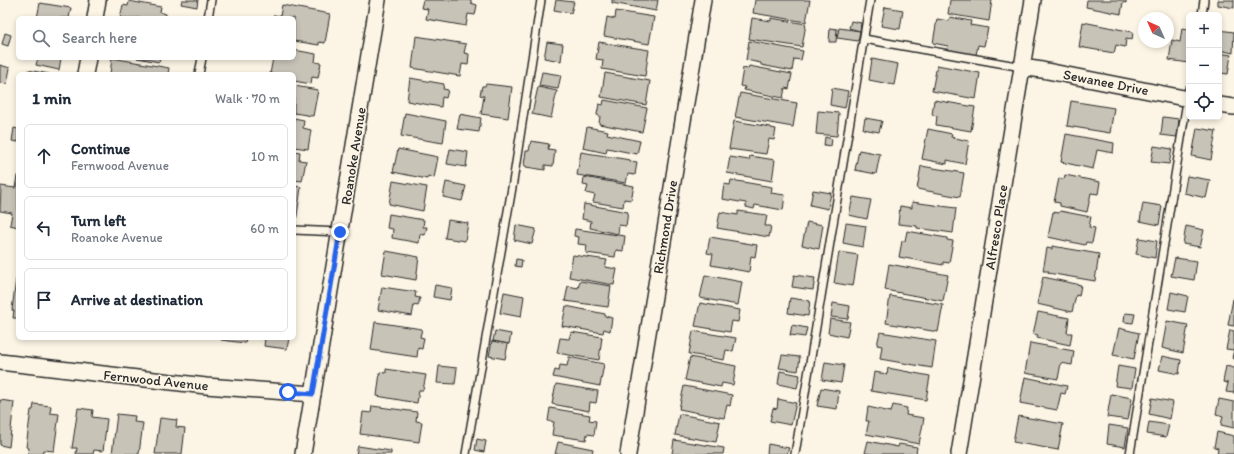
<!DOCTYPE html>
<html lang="en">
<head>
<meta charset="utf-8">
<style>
  :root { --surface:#fff; --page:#f6f6f7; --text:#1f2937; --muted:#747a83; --line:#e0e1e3 }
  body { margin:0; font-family:Itim,sans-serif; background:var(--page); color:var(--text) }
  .controls { position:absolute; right:12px; top:12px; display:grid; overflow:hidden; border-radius:6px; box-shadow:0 2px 6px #0003 }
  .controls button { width:36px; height:36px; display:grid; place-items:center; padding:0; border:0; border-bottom:1px solid var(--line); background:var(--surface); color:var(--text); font:20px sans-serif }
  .compass { position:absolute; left:1138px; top:12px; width:36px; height:36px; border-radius:50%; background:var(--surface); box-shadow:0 2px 6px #0003; rotate:315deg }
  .stop { position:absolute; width:12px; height:12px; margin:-9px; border:3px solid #2563eb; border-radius:50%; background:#fff }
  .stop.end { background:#2563eb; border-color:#fff; box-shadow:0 1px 4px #0008 }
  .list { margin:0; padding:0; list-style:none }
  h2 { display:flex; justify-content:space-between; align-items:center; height:52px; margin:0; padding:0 16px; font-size:17px }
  h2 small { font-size:13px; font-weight:400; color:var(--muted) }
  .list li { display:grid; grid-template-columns:26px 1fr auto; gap:12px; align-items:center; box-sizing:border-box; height:64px; margin:0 8px 8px; padding:0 8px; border:1px solid var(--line); border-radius:6px }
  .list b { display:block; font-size:15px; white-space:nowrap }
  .list p { margin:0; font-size:13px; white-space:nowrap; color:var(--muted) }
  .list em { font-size:13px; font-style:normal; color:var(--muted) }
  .icon { flex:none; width:22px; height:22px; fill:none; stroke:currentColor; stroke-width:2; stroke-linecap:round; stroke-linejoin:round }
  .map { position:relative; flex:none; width:1234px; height:454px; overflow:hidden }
  .search { position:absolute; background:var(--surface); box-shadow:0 2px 6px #0003; left:16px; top:16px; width:280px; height:44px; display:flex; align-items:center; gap:10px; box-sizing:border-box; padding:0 14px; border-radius:6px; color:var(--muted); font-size:15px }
  .panel { position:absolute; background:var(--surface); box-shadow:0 2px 6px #0003; left:16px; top:72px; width:280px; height:268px; border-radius:6px }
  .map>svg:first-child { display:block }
  .building { fill:#c8c3b7; stroke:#2b2b2b }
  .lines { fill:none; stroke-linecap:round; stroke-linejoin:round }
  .lane-casing { stroke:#2b2b2b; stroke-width:10 }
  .street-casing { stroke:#2b2b2b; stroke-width:18 }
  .lane { stroke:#fcf5e5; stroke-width:7 }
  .street { stroke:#fcf5e5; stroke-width:15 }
  .route { stroke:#2563eb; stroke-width:5 }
  .labels { text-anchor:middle; stroke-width:3; stroke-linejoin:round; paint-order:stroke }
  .street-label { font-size:14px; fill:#2b2b2b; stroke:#fcf5e5 }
</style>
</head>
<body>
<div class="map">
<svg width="1234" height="454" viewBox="0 0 1234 454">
  <rect width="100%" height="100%" fill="#fcf5e5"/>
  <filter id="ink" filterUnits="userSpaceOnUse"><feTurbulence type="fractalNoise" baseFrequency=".025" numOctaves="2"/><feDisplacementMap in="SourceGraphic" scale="8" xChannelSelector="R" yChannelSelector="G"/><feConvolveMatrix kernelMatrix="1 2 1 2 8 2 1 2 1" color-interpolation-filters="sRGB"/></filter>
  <g filter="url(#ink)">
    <!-- building -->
    <g class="building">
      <path d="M182 0H198L197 7 181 4Z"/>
      <path d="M423 0H471V3L477 5 475 15 468 14 466 26 426 19 428 9 421 8Z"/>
      <path d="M556 0 574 2 571 13 554 10Z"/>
      <path d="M612 0H658L656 11 612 3Z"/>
      <path d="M755 0H810L806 22 753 13Z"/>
      <path d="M950 0H992L989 21 948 14Z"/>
      <path d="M1087 0H1126V3L1123 2 1121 14 1086 7Z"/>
      <path d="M1218 0H1234V8L1218 5Z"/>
      <path d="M129 1 161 7 160 12 166 14V18H120L123 5 128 6Z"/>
      <path d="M40 3 71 8 69 18H37Z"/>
      <path d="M282 5 330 14 325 43 319 42V45L294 41V18H273L274 15 280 16Z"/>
      <path d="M885 7 903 10 900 29 881 26Z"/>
      <path d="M616 11 654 17 649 44 604 36 607 17 615 19Z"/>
      <path d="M950 17 971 21 970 25 988 28 984 46 978 45 976 55 947 50 948 46 933 43 937 19 949 21Z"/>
      <path d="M752 18 771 21V18L806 24 802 47 749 39Z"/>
      <path d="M851 21 861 23 860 31 849 28Z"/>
      <path d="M1083 22 1133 32 1132 40 1126 39 1125 47 1116 45 1114 53 1079 47Z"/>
      <path d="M830 28 837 29 836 42H829Z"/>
      <path d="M839 28 860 31 858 41 837 38Z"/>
      <path d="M1182 28 1189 29V63L1169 60 1172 40 1180 42Z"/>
      <path d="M1219 30 1234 32 1233 53 1219 50Z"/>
      <path d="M5 33 11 35 8 46 2 44Z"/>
      <path d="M416 36 466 44 464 53 469 54 468 65 462 64 460 76 412 68Z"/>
      <path d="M749 41 803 51 801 60 794 59 792 71 761 65V63L746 60Z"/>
      <path d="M547 42 563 44 561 61 544 58Z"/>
      <path d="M599 42 649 50 645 76 602 69 603 60 596 59Z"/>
      <path d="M294 50 316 54 315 62 321 63 318 78 312 77 311 84 294 81V74H270L273 58H294Z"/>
      <path d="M1219 53 1231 55 1228 74 1219 73Z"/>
      <path d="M38 58H61L59 70 36 65Z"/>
      <path d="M112 58 169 68 168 74H110Z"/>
      <path d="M137 58H160L159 62Z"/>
      <path d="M872 59 898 64 894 85 869 80Z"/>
      <path d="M0 65 10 68 7 84 0 83Z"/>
      <path d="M937 65 980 73 976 99 932 91Z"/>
      <path d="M749 66 792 74 789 89 785 88 783 98 744 90 745 87 740 86 742 75 743 68 748 69Z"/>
      <path d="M28 70 49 74H28Z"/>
      <path d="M542 72 561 75 558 89 539 86Z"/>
      <path d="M605 73 650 81 646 105 601 97Z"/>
      <path d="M410 78 444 84 443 89 448 90 446 98 442 97 441 107 407 101Z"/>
      <path d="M486 84 512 87 508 118 481 114 484 96 480 95 482 86H485Z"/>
      <path d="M294 86 318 90 313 116 294 113Z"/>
      <path d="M538 87 557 91 551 118 532 114Z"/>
      <path d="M832 88 848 91 845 108 830 105Z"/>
      <path d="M740 93 797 103 793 127 735 117Z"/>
      <path d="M604 100 647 108 642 132 599 124 600 116 597 115V114L599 104 603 105Z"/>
      <path d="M934 100 975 107 971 131 936 125 937 116 932 115Z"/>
      <path d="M1071 101 1114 108 1110 133 1067 126Z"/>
      <path d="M818 111 839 113 837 136 816 134Z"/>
      <path d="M405 113 446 121 443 143 401 136Z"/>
      <path d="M460 114 481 118 479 132 457 129Z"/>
      <path d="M1163 117 1179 119 1177 137 1161 135Z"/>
      <path d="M294 118 304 120 303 128 311 130 308 149 294 147Z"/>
      <path d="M865 118 882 121 879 132 863 129Z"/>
      <path d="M734 121 771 127V128L776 129 774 140 769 139 766 154 729 149Z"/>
      <path d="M587 127 608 131 607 134 640 141 637 154 607 148 606 153 583 148Z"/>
      <path d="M14 128 18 129V142L12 141Z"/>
      <path d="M1197 128 1216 131 1211 160 1192 156Z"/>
      <path d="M928 129 952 134 951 137 969 141 965 164 947 160V164L922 159Z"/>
      <path d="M1066 134 1114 143 1113 153 1097 150 1093 169 1061 162Z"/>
      <path d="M825 137 832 139 831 146 824 145Z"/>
      <path d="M531 141 549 144 548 149 555 150 553 166 545 165V170L526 167V166L524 165 526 151H529Z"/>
      <path d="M1154 146 1172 149 1169 164 1151 162Z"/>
      <path d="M398 149 438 157 434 178 428 176 427 179 393 172Z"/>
      <path d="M450 149 468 152 466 167 447 164Z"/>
      <path d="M859 150 880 154 876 174 855 170Z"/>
      <path d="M294 151 300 152 299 160 306 161 302 181 294 180Z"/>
      <path d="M581 152 630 160V161L637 162 635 175 628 174 626 183 577 175Z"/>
      <path d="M750 156 775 160 772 181 727 173 730 157 749 160Z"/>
      <path d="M921 166 964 173 960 197 917 189Z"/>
      <path d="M1065 175 1100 182 1098 194 1091 193 1087 212 1060 206V203L1054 202 1059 178 1064 179Z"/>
      <path d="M17 176H18V227L10 225 12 213 0 211 1 186 15 188Z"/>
      <path d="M1187 176 1210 180 1206 198 1184 193Z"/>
      <path d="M584 177 634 186 631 200 624 199 623 207 593 202 595 195 586 193 588 186 583 185Z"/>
      <path d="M731 180 772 187 771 193 785 195 783 210 755 205 754 209 746 207V203L722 199 724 184 730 185Z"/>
      <path d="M393 181 427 187 423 211 389 204Z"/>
      <path d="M446 182 466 186 462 201 443 197Z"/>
      <path d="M294 186 301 187 296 223H294Z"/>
      <path d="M813 190 831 193 828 209 810 205Z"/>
      <path d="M853 197 871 200 867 219 849 215Z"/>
      <path d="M912 202 956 208 953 233 917 228V226L898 224 900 206 912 208Z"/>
      <path d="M1143 203 1162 206 1159 225 1140 221Z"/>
      <path d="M584 204 628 212 626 226 619 225 618 234 590 228 591 221 582 219Z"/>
      <path d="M738 211 767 215 765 226H771L769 237 717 228 720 212 738 215Z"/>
      <path d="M1060 211 1091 217 1089 227 1095 228 1092 243 1086 242 1085 245 1048 237 1053 212 1059 213Z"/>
      <path d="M389 214 424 220 423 227H427L425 235 420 234 419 243 392 238 393 229 387 228Z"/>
      <path d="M448 220 468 223 465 241 445 238Z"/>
      <path d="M807 222 823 225 819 249 802 245Z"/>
      <path d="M846 223 866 226 863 247 843 243Z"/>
      <path d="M516 225 536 229 532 244 514 240Z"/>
      <path d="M1186 226 1204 230 1200 247 1183 244Z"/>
      <path d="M575 229 625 236 623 251 616 250 615 257 586 253 587 245 578 244 579 237 574 236Z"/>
      <path d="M907 231 947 238V240L953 241 949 263 943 262V265L899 257 902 241H905Z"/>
      <path d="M710 237 757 245 755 257 751 256 749 272 711 265 713 254 707 253Z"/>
      <path d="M1139 238 1157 241 1155 258 1136 254Z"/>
      <path d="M1052 246 1099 254 1095 281 1048 273 1049 271H1043L1047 248 1052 249Z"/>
      <path d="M386 251 419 257 416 280 382 274Z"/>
      <path d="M839 252 858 255 853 286 834 283Z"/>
      <path d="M573 255 607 260 605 267 617 269 614 285 569 277Z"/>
      <path d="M1175 258 1197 261 1194 280 1171 276Z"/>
      <path d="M516 259 522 260 521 267 515 266Z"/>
      <path d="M889 264 948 275 943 301 885 290Z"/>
      <path d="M705 275 742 282 738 305 700 298Z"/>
      <path d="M794 275 815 278 813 290 792 287Z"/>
      <path d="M1043 277 1081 285 1079 296 1076 295 1072 312 1037 304Z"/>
      <path d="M16 279H18V318H13L14 311 12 310Z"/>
      <path d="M580 281 611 286 608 307 565 301 568 286 578 288Z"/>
      <path d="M435 285 452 288 450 300 433 297Z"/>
      <path d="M382 287 416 292 415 297 420 298 418 306 414 305 412 316 378 310Z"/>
      <path d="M504 292 524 296 521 317 500 313Z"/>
      <path d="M1171 292 1188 296 1185 312 1168 309Z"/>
      <path d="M890 296 943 305 938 332 886 323Z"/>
      <path d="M790 298 810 301 808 316 788 313Z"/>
      <path d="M1233 299H1234V326L1228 325Z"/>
      <path d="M700 303 740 310 738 322 732 321 730 332 695 326Z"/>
      <path d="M833 303 850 306 848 319 831 317Z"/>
      <path d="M566 306 605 314V316L612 318 610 331 604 329 603 333 562 326Z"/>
      <path d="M1038 312 1069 318 1067 333H1072L1070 345 1037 338 1038 335 1033 334Z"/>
      <path d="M1125 313 1135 314 1133 323 1124 322Z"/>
      <path d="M830 319 850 322 847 337 828 333Z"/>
      <path d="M1167 321 1188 325 1183 353 1162 348Z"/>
      <path d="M375 322 422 329 420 337 424 338 422 349 418 348 417 357 371 350Z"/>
      <path d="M792 325 807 328 805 337 790 335Z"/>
      <path d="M1119 328 1139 333 1134 359 1113 355Z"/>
      <path d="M1230 330 1234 331V359L1232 358 1234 350 1226 349Z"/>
      <path d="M495 331 511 334 509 344 493 341Z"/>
      <path d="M693 331 736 338 733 351 726 350 724 360 689 354Z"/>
      <path d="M571 332 602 337 599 360 557 353 560 338 569 339Z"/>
      <path d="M880 332 936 341 932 368 880 359 882 346 877 345Z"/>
      <path d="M222 338H246L245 343 221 340Z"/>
      <path d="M265 338H289L287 349 264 346Z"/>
      <path d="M492 341 508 344 505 359 489 356Z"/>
      <path d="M1030 343 1074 351 1072 365 1061 363 1058 379 1025 373Z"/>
      <path d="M782 355 800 357 798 371 779 368Z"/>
      <path d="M1162 356 1181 360 1179 374 1159 370Z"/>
      <path d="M569 357 604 364 600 386 553 377 555 370 559 371 560 365 567 366Z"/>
      <path d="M690 357 736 366 733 385 722 383 721 387 685 380Z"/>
      <path d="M825 362 844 365 841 383 822 380Z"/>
      <path d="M439 366 457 368 455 384 437 383Z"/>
      <path d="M1118 366 1135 369 1132 388 1115 386Z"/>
      <path d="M1226 366 1234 368V393L1226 392 1228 383 1223 382Z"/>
      <path d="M888 368 930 376 926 400 871 391 874 372 887 374Z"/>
      <path d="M386 369 426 375 423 390H419L417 403 377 396 380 372 386 373Z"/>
      <path d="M780 371 800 375 797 388 778 384Z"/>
      <path d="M1025 377 1067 386 1065 394 1061 393 1057 410 1020 403Z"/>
      <path d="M556 384 598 391 596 403 590 402 589 411 552 404Z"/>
      <path d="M684 386 732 395 730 406 727 405 724 418 679 409Z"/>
      <path d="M821 388 839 391 837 409 817 406Z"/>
      <path d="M1111 394 1132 398 1128 420 1107 417Z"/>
      <path d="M1152 398 1173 402 1170 419 1149 414Z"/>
      <path d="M778 399 796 403 791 425 770 421 773 408 777 409Z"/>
      <path d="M1219 399 1234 402V428L1221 425 1223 416 1216 414Z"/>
      <path d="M0 400 14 402 9 447 0 445Z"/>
      <path d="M34 404 51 406 50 413 59 414 54 451 43 450 42 454H28L29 448 26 447 31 410H33Z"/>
      <path d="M893 405 907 408 906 415 924 418 919 444 866 434 869 421H866L868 407 891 412Z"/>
      <path d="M372 406 417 412 416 421 422 422 419 442 360 434 363 412 371 413Z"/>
      <path d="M78 408 93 410 92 417 107 419 103 451 94 450 93 454H76L77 448H72Z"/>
      <path d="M550 408 590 415 589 420 596 421 594 435 587 434 586 440 552 435 554 422 548 421Z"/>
      <path d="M117 414 135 416 134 422 143 423 139 454H112Z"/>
      <path d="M679 414 720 422 716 442 675 435Z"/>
      <path d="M1018 416 1063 424 1058 450 1013 442Z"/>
      <path d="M160 418 177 420 176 427 185 428 182 454H155Z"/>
      <path d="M1149 422 1169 425 1166 437 1147 434Z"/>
      <path d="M1109 425 1128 428 1125 447 1107 444Z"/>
      <path d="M1217 432 1234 436V454H1217L1218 448 1214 447Z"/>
      <path d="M477 439 486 441 484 452 475 450Z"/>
      <path d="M674 440 724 448 723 454H672Z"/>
      <path d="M868 441 898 447 899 444 917 447 916 454H872L865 453Z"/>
      <path d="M558 442 593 449 592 454H555Z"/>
      <path d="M768 444 789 448 787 454H767Z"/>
      <path d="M358 446 391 451V454H356Z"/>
    </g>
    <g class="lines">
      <!-- lane casing -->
      <g class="lane-casing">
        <g id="lane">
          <path d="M1202 15 1204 0"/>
          <path d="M208 18 211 0"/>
          <path d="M864 39 1022 67"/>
          <path d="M199 74 202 58"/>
          <path d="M294 230 340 232"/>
          <path d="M466 454 513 182 541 0"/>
          <path d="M795 454 870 0"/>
          <path d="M1130 454 1189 89"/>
        </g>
      </g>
      <!-- street casing -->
      <g class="street-casing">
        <g id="street">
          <path d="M95 18 98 0"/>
          <path d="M1022 67 1042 70 1189 99"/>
          <path d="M85 74 88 58"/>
          <path d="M1219 105 1234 107"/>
          <path d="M0 362 206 386 313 394"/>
          <path d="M303 454 378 0"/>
          <path d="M628 454 703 0"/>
          <path d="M959 454 1033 0"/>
        </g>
      </g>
      <!-- lane -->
      <use href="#lane" class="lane"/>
      <!-- street -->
      <use href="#street" class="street"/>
    </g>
  </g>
  <g class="lines" filter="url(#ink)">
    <!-- route -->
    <path class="route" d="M288 392 313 394 340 232"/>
  </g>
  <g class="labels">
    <!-- street labels -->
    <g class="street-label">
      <text transform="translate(1106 82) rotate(11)" y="5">Sewanee Drive</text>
      <text transform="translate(353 156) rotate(-81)" y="5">Roanoke Avenue</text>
      <text transform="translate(665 227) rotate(-81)" y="5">Richmond Drive</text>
      <text transform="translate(996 227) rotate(-81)" y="5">Alfresco Place</text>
      <text transform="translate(156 380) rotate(6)" y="5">Fernwood Avenue</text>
    </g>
  </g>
</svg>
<div class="controls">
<button>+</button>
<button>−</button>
<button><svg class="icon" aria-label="locate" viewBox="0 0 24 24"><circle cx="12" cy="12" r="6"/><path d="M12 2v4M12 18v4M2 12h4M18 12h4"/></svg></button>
</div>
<svg class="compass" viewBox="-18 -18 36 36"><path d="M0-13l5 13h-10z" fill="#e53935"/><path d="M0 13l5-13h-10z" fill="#747a83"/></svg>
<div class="stop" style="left:288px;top:392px"></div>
<div class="stop end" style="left:340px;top:232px"></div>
<div class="search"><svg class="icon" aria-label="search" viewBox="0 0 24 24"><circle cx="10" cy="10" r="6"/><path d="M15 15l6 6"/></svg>Search here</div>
<section class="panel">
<h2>1 min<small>Walk · 70 m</small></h2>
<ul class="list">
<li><svg class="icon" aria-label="ahead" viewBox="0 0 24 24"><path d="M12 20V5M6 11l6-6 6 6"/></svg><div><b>Continue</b><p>Fernwood Avenue</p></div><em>10 m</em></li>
<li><svg class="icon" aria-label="left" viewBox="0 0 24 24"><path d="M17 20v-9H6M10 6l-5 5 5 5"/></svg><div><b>Turn left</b><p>Roanoke Avenue</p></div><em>60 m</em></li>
<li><svg class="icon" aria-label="arrive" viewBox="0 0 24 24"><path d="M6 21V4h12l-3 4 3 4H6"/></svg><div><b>Arrive at destination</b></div></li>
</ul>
</section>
</div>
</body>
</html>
